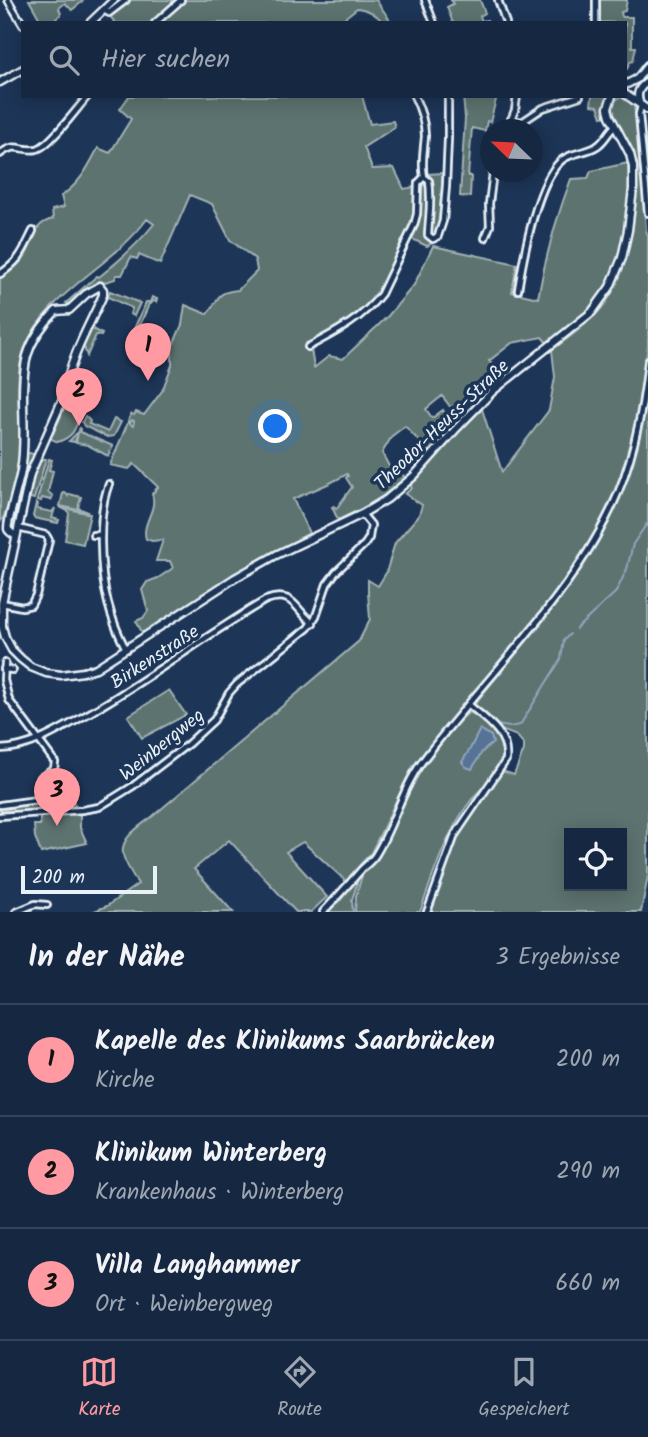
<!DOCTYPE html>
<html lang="de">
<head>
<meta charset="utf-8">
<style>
  :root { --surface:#162841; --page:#1f3048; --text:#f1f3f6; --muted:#9ea6b1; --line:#35445a; --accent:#ff9aa2 }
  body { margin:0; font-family:Kalam,sans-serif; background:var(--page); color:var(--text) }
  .controls { position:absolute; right:21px; bottom:21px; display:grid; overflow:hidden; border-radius:0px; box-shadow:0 4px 18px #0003 }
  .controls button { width:63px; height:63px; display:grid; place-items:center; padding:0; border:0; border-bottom:2px solid var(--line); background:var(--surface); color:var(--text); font:35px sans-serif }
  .compass { position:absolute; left:480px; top:119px; width:63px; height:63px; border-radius:50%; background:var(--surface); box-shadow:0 4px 18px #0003; rotate:293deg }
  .scale { position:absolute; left:21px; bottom:18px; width:136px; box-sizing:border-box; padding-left:7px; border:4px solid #e8f1f8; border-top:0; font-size:19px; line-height:24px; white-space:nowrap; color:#e8f1f8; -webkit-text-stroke:5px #1d3557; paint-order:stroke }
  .you { position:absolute; left:276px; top:427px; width:24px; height:24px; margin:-18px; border:5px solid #fff; border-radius:50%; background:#1a73e8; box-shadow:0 0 0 10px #1a73e833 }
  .badge { display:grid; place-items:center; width:46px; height:46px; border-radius:50%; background:var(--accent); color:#111; font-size:23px; font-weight:700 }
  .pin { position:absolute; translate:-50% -58px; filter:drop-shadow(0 2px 4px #0008) }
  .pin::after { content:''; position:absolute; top:37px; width:24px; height:21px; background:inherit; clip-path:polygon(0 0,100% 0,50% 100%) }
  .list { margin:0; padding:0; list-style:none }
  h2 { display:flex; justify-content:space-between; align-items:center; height:91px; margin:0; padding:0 28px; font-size:30px }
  h2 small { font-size:23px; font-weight:400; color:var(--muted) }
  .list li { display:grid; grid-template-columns:46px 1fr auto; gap:21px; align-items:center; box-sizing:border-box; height:112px; padding:0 28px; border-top:2px solid var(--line) }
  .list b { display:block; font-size:26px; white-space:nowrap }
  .list p { margin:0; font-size:23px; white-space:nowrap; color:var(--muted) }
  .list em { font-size:23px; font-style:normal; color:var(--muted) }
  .icon { flex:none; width:38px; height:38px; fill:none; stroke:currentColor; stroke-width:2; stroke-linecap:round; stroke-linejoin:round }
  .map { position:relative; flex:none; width:648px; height:912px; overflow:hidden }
  .search { position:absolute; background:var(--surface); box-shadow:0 4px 18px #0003; left:21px; right:21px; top:21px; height:77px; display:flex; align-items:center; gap:18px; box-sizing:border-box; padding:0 24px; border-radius:0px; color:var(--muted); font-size:26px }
  .sheet { height:427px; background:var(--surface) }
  nav { display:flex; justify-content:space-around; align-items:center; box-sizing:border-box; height:98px; border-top:2px solid var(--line); background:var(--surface); font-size:19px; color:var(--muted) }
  nav a { display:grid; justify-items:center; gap:4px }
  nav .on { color:var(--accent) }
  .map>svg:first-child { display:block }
  .green { fill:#5d736f; stroke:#a2b2b4; stroke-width:2; fill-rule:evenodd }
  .water { fill:#567396; stroke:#90a5bd; stroke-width:2 }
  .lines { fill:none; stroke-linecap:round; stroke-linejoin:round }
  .stream { stroke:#90a5bd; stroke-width:2 }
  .street-casing { stroke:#e8f1f8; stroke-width:10 }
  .secondary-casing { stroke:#e8f1f8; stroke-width:11 }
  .street { stroke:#1d3557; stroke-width:4.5 }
  .secondary { stroke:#1d3557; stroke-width:6 }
  .labels { text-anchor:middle; stroke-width:7; stroke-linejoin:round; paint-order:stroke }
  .street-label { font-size:19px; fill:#e8f1f8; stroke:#1d3557 }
</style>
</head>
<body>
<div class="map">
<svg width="648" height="912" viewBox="0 0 648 912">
  <rect width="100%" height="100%" fill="#1d3557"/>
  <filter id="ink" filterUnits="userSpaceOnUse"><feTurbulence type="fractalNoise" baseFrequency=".0143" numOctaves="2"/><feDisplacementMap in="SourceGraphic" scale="14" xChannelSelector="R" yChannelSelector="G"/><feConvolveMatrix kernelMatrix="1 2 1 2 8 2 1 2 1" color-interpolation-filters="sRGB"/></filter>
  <g filter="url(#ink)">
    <!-- green -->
    <g class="green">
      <path d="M29 0H82L83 1 72 10 65 3 59 8 61 14 55 20 56 23H42Z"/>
      <path d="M119 0H376L392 23H383C377 14 367 9 357 8L338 23H113L114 21 106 12Z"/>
      <path d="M451 0H480L485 13 480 16 482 21 487 20 488 23H453L447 7 453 4Z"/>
      <path d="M600 0H627L625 11 621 12 622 17H632V47H636L633 61 630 62 627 69 625 68V23L600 22Z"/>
      <path d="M129 96H362L370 124 393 121 395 127 364 147 372 169 394 168 404 189 431 184V178L428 174 443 173 439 225 432 243 427 246 408 237 372 302 346 325 310 343 314 368 329 356 343 359 388 316 414 285 433 246 517 264 512 292 538 298C546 254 555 221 571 179L588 178 591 171 628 163C631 209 625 262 596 300 583 318 564 330 547 343L542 337 512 343 489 361 496 369 502 368 503 373 494 380 488 379 452 409 442 396 426 409 432 418 443 410 452 426C439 441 425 466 404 465 416 457 418 456 420 442L405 426 392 436 382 453 392 472 398 471 406 478 375 502 338 520 332 507 334 506 336 509 352 487 346 478 348 476 347 474 330 483 293 499 309 533 234 575 143 634 136 621 143 618 148 611 142 590 147 582 158 578 173 568 170 561H156L163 540 152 541 146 539C141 523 158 510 152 494L158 487 134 464 129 469 110 465 128 422 133 426 134 421 132 420 131 422 128 421 131 414 134 415 136 412 144 415 162 391 172 365V347L182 325 185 305 207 314C221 300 212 293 238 290L257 271 255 259 230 240 212 204 190 195 160 264 139 255 137 259 131 257 122 275H116L115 279C96 284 83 291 70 306L66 303 97 276 99 277C119 261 138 244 154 224L147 219C112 267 46 292 24 350 14 377 20 407 20 435 20 458 16 482 9 503 6 510 5 517 0 522V278C8 273 17 266 23 259 36 243 29 225 53 219L52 210 64 207 61 196C80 184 88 167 98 148L110 153 131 119 120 109Z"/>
      <path d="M463 96H497L490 122 487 121 485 131 472 128 468 176H471L470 197 460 196 465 118Z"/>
      <path d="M592 96H608L605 103 606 116 602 117 598 106 591 105Z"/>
      <path d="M621 96 631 101 634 106 639 137 646 230 648 236V346L638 410 630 446 620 479 609 507 589 544 570 572 517 643 452 724 448 723 413 766 371 853 350 876 352 878 348 883 303 842 286 852 327 897 311 912H296L229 840 194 869 233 912H92L107 906 138 884C134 877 124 862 123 854 120 837 142 825 153 816L359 641 370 619 368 593V580L378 586 386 573 395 543 419 515 422 505 405 494 412 488 410 485 456 435 482 409 502 472 549 410 555 377 552 350C568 338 584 327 597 313 624 285 630 245 634 208 636 192 639 172 634 155 629 138 608 121 614 102Z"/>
      <path d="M110 291 140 303 134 316 130 314 132 308 108 297Z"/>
      <path d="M152 297 157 299 156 302 153 301 151 304H149L133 342 129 340 146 302H150Z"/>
      <path d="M90 328 102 334 101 336 96 335 87 356 83 344Z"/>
      <path d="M648 386V876L641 912H429L459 831 502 771 514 775 524 750V744L517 736 501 730 474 705C522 645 582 579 614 509 632 470 641 428 648 386ZM569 833H622V886H569Z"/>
      <path d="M65 406 79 412 80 415C75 430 74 436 58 442L49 438 50 434H53Z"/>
      <path d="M85 416 90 421 89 424 108 432 114 419 121 422 114 436 107 437 84 426 82 422Z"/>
      <path d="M80 427V432L113 446 108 456 88 445 76 443 78 433 75 442 69 441 77 433H78Z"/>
      <path d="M30 453 35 455 18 518 15 525 12 527 10 526C14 502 23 480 26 454Z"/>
      <path d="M39 458 46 459 34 499 30 498 33 475Z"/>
      <path d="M49 459 52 460 49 470 53 471 48 492 53 496 51 500 42 498 41 501 37 500Z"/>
      <path d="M63 493 67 494 68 496 69 494 81 497 78 508 88 512 60 506Z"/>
      <path d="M36 503 38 504 37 509 52 512 55 508 52 518 59 520 58 523 34 518 33 516Z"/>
      <path d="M60 507 90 514 83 544 65 540 69 514 68 511Z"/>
      <path d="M169 690 186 715 142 738 128 716Z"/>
      <path d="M469 712C485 719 506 737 504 756 503 774 482 786 472 799 446 832 434 873 420 912H355L356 896 363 872 379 853 419 772 457 723Z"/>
      <path d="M71 794 76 808 0 813V811L14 808 13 805C33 804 53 801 71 794Z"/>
      <path d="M80 813V828L87 843 41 853 35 837 34 825H40V817Z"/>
      <path d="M359 877 352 900 353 912H326L339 902Z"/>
    </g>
    <!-- water -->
    <path class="water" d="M480 729 491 736 493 743 482 752 472 769 466 767 462 762 470 749Z"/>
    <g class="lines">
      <!-- stream -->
      <g class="stream">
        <path d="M576 629 616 592 627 569 633 544 648 522"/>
        <path d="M497 725 509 727 520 725 561 659 564 640 570 634"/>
      </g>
      <!-- street casing -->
      <g class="street-casing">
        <g id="street">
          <path d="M8 0 23 25"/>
          <path d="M425 0 434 23"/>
          <path d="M498 0 506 23"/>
          <path d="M104 10 109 13 126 0"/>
          <path d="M155 23 181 0"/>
          <path d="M596 23V0"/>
          <path d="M414 96C420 108 425 122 425 136 424 150 421 163 424 177L429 181C432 203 429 214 428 235L433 239 438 236 443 221 446 186 448 139V96"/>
          <path d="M641 106 639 114 648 213"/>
          <path d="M511 119 522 122 543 108 580 96"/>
          <path d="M507 130 515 110 517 96"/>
          <path d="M0 154C16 141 21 152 37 149 50 146 78 107 88 96"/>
          <path d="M485 238 490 226 489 204 493 172"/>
          <path d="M0 274C20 261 23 251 33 231"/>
          <path d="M518 290C523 259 537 180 562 160 572 152 587 153 597 146 605 141 608 132 615 126"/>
          <path d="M308 347C336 332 361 320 381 294L414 225 417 214 418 183 424 177"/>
          <path d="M109 484C97 512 100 574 108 603 112 619 118 634 126 649"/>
          <path d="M93 535H101"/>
          <path d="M2 603 22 607 31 605 36 595 49 540 46 535 18 528"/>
          <path d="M4 669 13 670"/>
          <path d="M0 749C31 748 58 731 84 716 147 681 204 636 266 600 294 590 295 610 313 623"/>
          <path d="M0 805 58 797 61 792 38 782 40 778 54 769 55 762 9 700 4 680 5 663"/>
          <path d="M0 816 82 810 99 807 133 786 188 744 214 720 229 693 237 684 308 628 316 616 327 584 336 572 365 544 369 538 371 525 362 514"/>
          <path d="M16 912 35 904 47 905"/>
          <path d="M323 912C336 898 349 884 362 869 367 864 373 860 376 854 394 825 401 791 421 763 483 679 565 605 611 509 633 463 643 411 648 361"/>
          <path d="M427 912 455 835 506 760C509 734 487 720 469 705"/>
        </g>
      </g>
      <!-- secondary casing -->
      <g class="secondary-casing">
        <g id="secondary">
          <path d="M90 23 114 0"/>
          <path d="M0 82 23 69"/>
          <path d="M625 85 637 79 648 65"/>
          <path d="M625 94 648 110"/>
          <path d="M639 102C636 93 640 86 648 82"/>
          <path d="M16 536C13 534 9 532 8 529 6 525 20 479 21 471 28 433 18 394 27 356 32 339 43 324 56 311L69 310 86 294 100 286 103 290V295C90 324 68 362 65 394L30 474 2 603V626L5 637 12 650 21 659 31 667 46 673 61 675 83 672 96 668 235 578 276 555 362 514 387 499 414 476 455 430 493 391 592 312 610 287 622 258 628 230 633 189V167L630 154 610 116 608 108 612 96"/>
        </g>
      </g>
      <!-- street -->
      <use href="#street" class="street"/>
      <!-- secondary -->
      <use href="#secondary" class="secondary"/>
    </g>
  </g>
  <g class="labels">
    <!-- street labels -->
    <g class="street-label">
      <text transform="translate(441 424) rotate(-44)" y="7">Theodor-Heuss-Straße</text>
      <text transform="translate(154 656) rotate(-33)" y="7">Birkenstraße</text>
      <text transform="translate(161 744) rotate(-39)" y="7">Weinbergweg</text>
    </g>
  </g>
</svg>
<div class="controls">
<button><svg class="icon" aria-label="locate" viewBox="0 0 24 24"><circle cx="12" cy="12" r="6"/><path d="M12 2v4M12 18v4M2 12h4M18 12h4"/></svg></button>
</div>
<svg class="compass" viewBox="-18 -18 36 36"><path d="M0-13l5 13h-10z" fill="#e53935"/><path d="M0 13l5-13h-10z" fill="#9ea6b1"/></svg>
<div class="scale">200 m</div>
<div class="you"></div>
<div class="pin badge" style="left:148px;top:381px">1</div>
<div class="pin badge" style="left:79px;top:426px">2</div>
<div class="pin badge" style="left:57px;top:826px">3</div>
<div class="search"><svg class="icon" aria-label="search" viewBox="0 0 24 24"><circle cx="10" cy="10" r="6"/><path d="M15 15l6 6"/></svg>Hier suchen</div>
</div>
<section class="sheet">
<h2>In der Nähe<small>3 Ergebnisse</small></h2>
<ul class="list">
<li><span class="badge">1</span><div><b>Kapelle des Klinikums Saarbrücken</b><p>Kirche</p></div><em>200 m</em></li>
<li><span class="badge">2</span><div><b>Klinikum Winterberg</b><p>Krankenhaus · Winterberg</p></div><em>290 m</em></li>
<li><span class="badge">3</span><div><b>Villa Langhammer</b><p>Ort · Weinbergweg</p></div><em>660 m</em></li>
</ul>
</section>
<nav>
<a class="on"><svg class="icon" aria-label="map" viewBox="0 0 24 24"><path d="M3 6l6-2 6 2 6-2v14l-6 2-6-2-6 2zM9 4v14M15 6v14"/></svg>Karte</a>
<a><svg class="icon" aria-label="directions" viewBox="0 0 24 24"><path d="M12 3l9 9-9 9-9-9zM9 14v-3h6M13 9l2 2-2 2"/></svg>Route</a>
<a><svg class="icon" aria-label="saved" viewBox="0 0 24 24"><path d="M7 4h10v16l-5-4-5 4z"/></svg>Gespeichert</a>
</nav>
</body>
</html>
